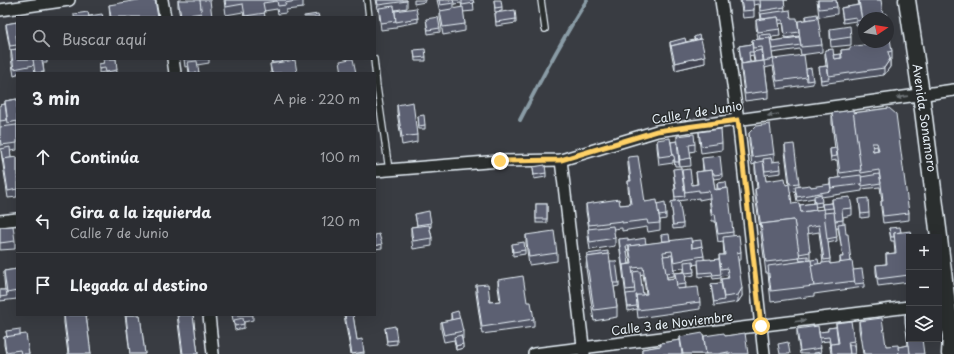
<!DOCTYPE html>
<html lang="es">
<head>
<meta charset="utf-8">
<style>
  :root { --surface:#2b2d32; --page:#33353a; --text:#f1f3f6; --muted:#a6a8ac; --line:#47494d }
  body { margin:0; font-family:"Playpen Sans",sans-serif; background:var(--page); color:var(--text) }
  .controls { position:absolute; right:12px; bottom:12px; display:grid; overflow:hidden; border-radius:0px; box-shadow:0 4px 16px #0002 }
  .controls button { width:36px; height:36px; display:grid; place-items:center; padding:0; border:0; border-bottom:1px solid var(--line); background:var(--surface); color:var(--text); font:20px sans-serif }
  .compass { position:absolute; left:858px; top:12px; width:36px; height:36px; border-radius:50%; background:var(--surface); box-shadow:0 4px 16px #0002; rotate:78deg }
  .stop { position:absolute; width:12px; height:12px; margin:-9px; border:3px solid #ffd166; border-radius:50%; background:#fff }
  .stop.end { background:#ffd166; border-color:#fff; box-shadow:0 1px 4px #0008 }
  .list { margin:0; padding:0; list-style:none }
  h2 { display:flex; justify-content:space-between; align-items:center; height:52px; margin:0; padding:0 16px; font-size:17px }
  h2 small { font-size:13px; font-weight:400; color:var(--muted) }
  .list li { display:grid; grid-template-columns:26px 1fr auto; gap:12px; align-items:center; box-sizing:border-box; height:64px; padding:0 16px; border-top:1px solid var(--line) }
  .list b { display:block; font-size:15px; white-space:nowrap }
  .list p { margin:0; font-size:13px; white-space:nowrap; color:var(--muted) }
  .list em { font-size:13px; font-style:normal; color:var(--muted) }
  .icon { flex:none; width:22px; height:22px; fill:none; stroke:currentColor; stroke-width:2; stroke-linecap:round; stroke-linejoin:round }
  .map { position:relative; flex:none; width:954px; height:354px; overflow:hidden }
  .search { position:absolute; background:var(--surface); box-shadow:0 4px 16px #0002; left:16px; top:16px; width:360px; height:44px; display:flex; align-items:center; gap:10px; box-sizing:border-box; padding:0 14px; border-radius:0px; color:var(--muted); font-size:15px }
  .panel { position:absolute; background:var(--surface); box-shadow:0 4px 16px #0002; left:16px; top:72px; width:360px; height:244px; border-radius:0px }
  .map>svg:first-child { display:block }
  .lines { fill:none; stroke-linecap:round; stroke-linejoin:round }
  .stream { stroke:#8a9ca6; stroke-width:4 }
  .lane-casing { stroke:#e8f1f8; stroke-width:8 }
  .street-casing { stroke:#e8f1f8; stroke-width:14 }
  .secondary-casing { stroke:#e8f1f8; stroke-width:19 }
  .lane { stroke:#2a2d2e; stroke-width:5.5 }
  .street { stroke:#2a2d2e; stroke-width:11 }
  .secondary { stroke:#2a2d2e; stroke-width:16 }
  .wall { fill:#4f5362; stroke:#e8f1f8; fill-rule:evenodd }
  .shaded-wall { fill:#404350; stroke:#e8f1f8 }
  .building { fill:#5c6072; stroke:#e8f1f8; fill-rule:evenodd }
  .oneway { fill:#6c7275 }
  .route { stroke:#ffd166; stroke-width:5 }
  .labels { text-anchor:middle; stroke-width:3; stroke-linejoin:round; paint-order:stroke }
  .street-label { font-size:12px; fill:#e8f1f8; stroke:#2a2d2e }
</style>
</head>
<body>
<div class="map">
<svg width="954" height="354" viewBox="0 0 954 354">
  <rect width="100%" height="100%" fill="#393c42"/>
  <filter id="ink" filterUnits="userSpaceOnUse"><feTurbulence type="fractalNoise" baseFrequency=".025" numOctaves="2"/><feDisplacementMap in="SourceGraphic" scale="8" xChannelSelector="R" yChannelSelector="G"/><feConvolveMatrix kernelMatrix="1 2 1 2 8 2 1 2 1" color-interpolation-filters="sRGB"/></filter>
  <g filter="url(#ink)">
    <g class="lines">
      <!-- stream -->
      <path class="stream" d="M520 120C541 79 562 39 587 0"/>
      <!-- lane casing -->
      <g class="lane-casing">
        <g id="lane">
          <path d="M367 0 369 17"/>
          <path d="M541 0 545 29"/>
          <path d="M374 59 377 87 389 170"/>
        </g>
      </g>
      <!-- street casing -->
      <g class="street-casing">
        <g id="street">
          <path d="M162 0 165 17"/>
          <path d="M721 0 738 120 764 354"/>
          <path d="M0 10 69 0"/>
          <path d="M173 59 175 73"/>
          <path d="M561 160 584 354"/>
          <path d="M375 171 500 161 561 160 657 131 954 90"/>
          <path d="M0 221 17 219"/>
          <path d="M209 315 213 354"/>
          <path d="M534 354 909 307"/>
        </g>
      </g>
      <!-- secondary casing -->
      <g class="secondary-casing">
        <g id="secondary">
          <path d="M907 0 921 94 939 237"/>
          <path d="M939 239 951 337 950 354"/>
        </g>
      </g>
      <!-- lane -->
      <use href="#lane" class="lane"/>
      <!-- street -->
      <use href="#street" class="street"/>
      <!-- secondary -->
      <use href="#secondary" class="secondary"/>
    </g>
    <!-- wall -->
    <g class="wall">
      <path d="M178 0 212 17H180L178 6Z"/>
      <path d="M224 0H303V8L286 10V13L278 14 277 9 264 11 265 17H244L243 12 226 15Z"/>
      <path d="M376 0H407V8L395 10V11L418 18V22L396 26V28L381 30 379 13Z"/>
      <path d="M414 0H425V2L414 4Z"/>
      <path d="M437 0H473L474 11 463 12 465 24V31L443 35 440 18V12ZM461 3 462 8 454 9V4Z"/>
      <path d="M494 0 502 7V11L495 12Z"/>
      <path d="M740 0H788H784L785 11 791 18 798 24 806 20V16L822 45V52L801 55 800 49 772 53 773 59 806 69 813 80V84L777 89 773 66 765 68 768 91V98L745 101 741 71V64L739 46 752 44V40L758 39 756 27V20L761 19 759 4 754 5V17L743 18ZM783 23 785 38 799 36V37L772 41V37L780 36 779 24ZM753 55 754 62H750L749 56Z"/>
      <path d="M817 0H836L837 7V14L819 17Z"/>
      <path d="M858 0H881L864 18V34H863L862 24 856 25V21L843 23 841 8 859 5Z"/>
      <path d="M109 5 158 17H110Z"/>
      <path d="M495 13 516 19V23L496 26Z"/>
      <path d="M426 19 440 28V32L428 34Z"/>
      <path d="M17 22V49L10 50 6 28V24Z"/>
      <path d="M830 29 851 37V45L831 47 830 36Z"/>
      <path d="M694 37 705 63 675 70 670 46V42H686L694 40Z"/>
      <path d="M868 42H888L892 51V59H890V67L884 75 821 84 819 67 826 66 825 57V50L833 55 841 54V50L850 49 868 44Z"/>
      <path d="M11 50 17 59H47V63H43L44 73H34V72L33 73H17V75L14 76 11 58Z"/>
      <path d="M414 50 426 57V61H415Z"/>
      <path d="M103 59H116L117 73H105V72L99 73V64L104 63Z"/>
      <path d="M184 59H209V63L197 65 199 73H189L188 66 185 67Z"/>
      <path d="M271 59H282V62L297 73H271L270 64H272Z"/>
      <path d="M17 99V150L10 151 11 158 17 157V197L8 198 0 145V105L5 104V101Z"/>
      <path d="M397 105 417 135V142L402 145 397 112Z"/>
      <path d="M889 108 909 213V220L883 223 881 208V201H882L880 187 862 189V191L821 197 822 206 815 207 816 210H823L822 204 832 203V199L852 208V215L843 217V223L853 270 864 283V287L814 294V296L771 302 768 273H766L761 234 755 196V189H757L755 170V164L752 165 749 141V133L774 154V162L781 169V173L765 175 766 181 786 185 789 184 785 152V145L799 183V186L811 187 830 185V179L839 178 837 160 831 161 830 153V149H835L832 123V113H853ZM795 191 797 201 814 198V203L800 205 792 204 790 192ZM836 228H838L843 257H840V263L830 264V259L828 243 837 241ZM819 232 823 263 819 264 808 260H810V252L807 234Z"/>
      <path d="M418 116 425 125V129H419Z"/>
      <path d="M699 132 722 143V150L701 153 699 139Z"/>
      <path d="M677 136 695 144V151L690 152 691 166 680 167 679 154V166H675L674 160H673V163L659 165 657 147V140L671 142 677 141Z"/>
      <path d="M628 157 645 202 657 204 666 215V219L660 220V230L648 232 647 227 622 231V228L613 229 615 238V246L590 250 588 236V229H589L586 211V204L620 205 630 204 628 188V181H630L628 165Z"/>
      <path d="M702 158 722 174V178L714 179 713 177 715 190 717 189V183L733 232V235L741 252V260H738L742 296 738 302 714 306 711 284 721 283V279L728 278 727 275 721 276V278L713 279 712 275 699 277 698 264 693 265 694 275 685 277 686 288 677 289 700 302V309L638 318 637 309 628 311 619 243V239L646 244 662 242 661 235 670 241H692L704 256V259L711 260 719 259V255H724L723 241 718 242 715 221H712L709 198 699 200V198L678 201 683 224V228L673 229 672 221V217H673L671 202 675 201 674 189H675L673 169 682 175V170L692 185 697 184 696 172 703 171ZM627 250H629L631 264H629ZM684 268V272L675 273V278L667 279V277L674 276V269ZM643 274 646 294 643 295 640 275Z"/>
      <path d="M533 167 546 173V177L534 179Z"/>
      <path d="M859 199 869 213V217L861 218Z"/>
      <rect x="536" y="204" width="11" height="19"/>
      <path d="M415 214 431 223V227H430L432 238V246L413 249 411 235V227L417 226Z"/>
      <path d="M0 227 15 241V249L0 250Z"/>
      <path d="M889 228 901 232 909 237V282L878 286 876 272V265L886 264V254L895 253 894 241H891Z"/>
      <path d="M526 235 557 253V261L529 265 526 243Z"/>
      <path d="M512 244 525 250V254L513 256Z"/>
      <path d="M587 254 610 261 619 283V286L614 287 617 307V317L594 321 586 268Z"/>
      <path d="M17 269V299L0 301V290H5L4 279V271Z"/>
      <path d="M498 280 527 302 534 319V327L482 334 476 293V285L490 302 500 301 498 287Z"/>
      <path d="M451 313 463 331V339H462L463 348 456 350 454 340 444 342 441 329V322L451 320Z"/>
      <path d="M64 315H86L91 354H68L64 323Z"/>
      <path d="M125 315H140L145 354H130Z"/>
      <path d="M177 315H193L198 354H182Z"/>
      <path d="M232 315H253V320L244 322V328L235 330Z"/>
      <path d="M344 315H353L357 340 364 352V354H351Z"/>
      <path d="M905 315 924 354H863L859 329V321L886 346 898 347 908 345 905 322Z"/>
      <path d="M836 323 854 341 855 354H831L829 341 820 342 821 354H800L797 336V329L819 332 828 331V328L836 327Z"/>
      <path d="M385 328 397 340V344L387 345Z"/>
      <path d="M6 331 20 335 29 354H6L4 345V337H7Z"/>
      <path d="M725 336 748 354H642V349L661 346V343L680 340V337Z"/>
    </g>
    <!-- shaded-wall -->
    <g class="shaded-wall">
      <path d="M705 56V63L675 70V63Z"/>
      <path d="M890 59V67L884 75V68Z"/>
      <path d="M382 244V248L375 249V246Z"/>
      <path d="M742 288V296L738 302V295Z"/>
      <path d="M463 344V348L456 350V346Z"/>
    </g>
    <!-- building -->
    <g class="building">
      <path d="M138 0H155L158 17H111L109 5Z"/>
      <path d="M178 0H200L202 13 181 16Z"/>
      <path d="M200 0H210L212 17H202Z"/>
      <path d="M225 0H303L285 3 286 5 278 6 277 1 263 3 265 13 245 16 243 4 226 7Z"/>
      <path d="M377 0H407V1L378 5Z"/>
      <path d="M439 0H453L454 3 440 5Z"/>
      <path d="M462 0H473L474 3 462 5Z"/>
      <path d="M494 0H501L502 7 495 8Z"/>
      <path d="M741 0H753L754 10 743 11Z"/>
      <path d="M760 0H784L785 7 761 11Z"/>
      <path d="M818 0H836L837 7 819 9Z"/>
      <path d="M859 0H881L883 14 886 13 887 18H864V27H863Z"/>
      <path d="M859 5 862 20 856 21V17L843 19 841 8Z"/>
      <path d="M394 6 396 21 381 23 379 8Z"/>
      <path d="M463 7 465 24 443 27 440 11Z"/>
      <path d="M416 8 418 18 396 22 395 11Z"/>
      <path d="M515 10 516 19 496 22 495 13Z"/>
      <path d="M790 10 791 18H797L799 32 785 34 783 20H779L778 17 762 19 761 14Z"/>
      <path d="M88 12 89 17H74V14Z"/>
      <path d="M102 14 103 17H89V16Z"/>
      <path d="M318 14 319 17H304V16Z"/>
      <path d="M817 14 818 18 807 20 806 16Z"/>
      <path d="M438 17 440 28 428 30 426 19Z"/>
      <path d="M778 17 780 29 758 32 756 20Z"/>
      <path d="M818 18 822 45 801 47 798 21Z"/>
      <path d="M17 22V35H16L17 45 10 46 6 24Z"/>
      <path d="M850 26 851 37 831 40 830 29Z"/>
      <path d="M888 26 892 51 888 52 890 59 884 68 829 76 825 50 833 49 834 59 842 58 841 50 850 49V47L883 42H888Z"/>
      <path d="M771 34 772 41 799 37 801 45 772 49 770 38 760 39 759 35Z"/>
      <path d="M699 35 700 39 695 40 694 37Z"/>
      <path d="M685 38 686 42 671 46V49L670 42Z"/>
      <path d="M770 38 773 59 764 61 762 47 753 48 752 40Z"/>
      <path d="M701 39 705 56 675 63 671 46Z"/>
      <path d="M868 42H883L868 44Z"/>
      <path d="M752 44 753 52H749L750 62 742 64 739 46Z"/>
      <path d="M17 49V59H33L34 65 14 69 11 50Z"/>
      <path d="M425 49 426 57 415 58 414 50Z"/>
      <path d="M762 50 763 61 755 62 753 52Z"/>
      <path d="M841 54V58L834 59 833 55Z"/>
      <path d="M804 55 807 77 777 81 773 59Z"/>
      <path d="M33 59H45L42 60 44 72 35 73Z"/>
      <path d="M104 59H116L117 70 106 72 105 68 99 69V64L104 63Z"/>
      <path d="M272 59H282V62L272 63Z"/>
      <path d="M350 59H353L356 73H342L340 61Z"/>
      <path d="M295 60 297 73H272L270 64Z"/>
      <path d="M197 61 199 73H190L188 62Z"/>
      <path d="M764 61 768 91 745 94 741 64Z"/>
      <path d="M827 66 829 79 821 80 819 67Z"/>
      <path d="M811 68 813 80 807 81 806 69Z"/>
      <path d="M17 99V121L8 123 5 101Z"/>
      <path d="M413 102 417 135 402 137 397 105Z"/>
      <path d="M5 104 7 120 0 121V105Z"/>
      <path d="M889 108 896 114 909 213 883 216 881 201H883L882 192 879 170 861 173 853 113ZM872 143H877L879 150 873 151Z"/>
      <path d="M853 110 861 170 840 173 832 113Z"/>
      <path d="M424 115 425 125 419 126 418 116Z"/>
      <path d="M770 124 774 154 752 157 749 133 756 126Z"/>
      <path d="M17 125V143L1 145 0 137V127Z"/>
      <path d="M721 129 722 143 701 146 699 132Z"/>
      <path d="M694 134 695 144 689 145 691 158 680 160 677 136Z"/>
      <path d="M670 138 673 155 659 157 657 140Z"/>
      <path d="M677 141 679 162H675L674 156H673L671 142Z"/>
      <path d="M794 144 799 183 790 184 785 145Z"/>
      <path d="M877 146 878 150 873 151V147Z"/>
      <path d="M10 147 11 158 3 159V162L1 149Z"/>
      <path d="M836 148 837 156 831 157 830 149Z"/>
      <path d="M638 156 645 202 657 200 660 223 648 224 647 220 622 223V221L589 225 586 204 619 199 620 205 631 204 628 181H631L628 157Z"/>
      <path d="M720 156 722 174 714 175V173H713L712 170 704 171 702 158Z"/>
      <path d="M17 157V189L8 191 3 159Z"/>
      <path d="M771 158 772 162 780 161 781 169 765 171 763 159Z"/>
      <path d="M763 161 766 181 785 178 786 185 789 184 792 204 799 203 801 212 824 209 830 259 824 260 819 225 807 227 810 252 799 254 794 220 761 224V227L755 189 758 188 755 163Z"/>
      <path d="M545 165 546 173 534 175 533 167Z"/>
      <path d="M681 168 685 196 675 197 674 189H676L673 169Z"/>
      <path d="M690 169 692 185 698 184 696 172 712 170 715 190 728 188 733 232 718 234 715 214H712L709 191 699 192V190L685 192 682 170Z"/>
      <path d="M879 174 881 183 862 186 861 177Z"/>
      <path d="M861 175 862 184 831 188 830 179Z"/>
      <path d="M726 182 727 188 718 189 717 183Z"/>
      <path d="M830 184 831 191 797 197 795 187 810 185 811 187Z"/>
      <path d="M821 194 822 202 815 203 814 196Z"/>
      <path d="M850 197 852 208 842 209 843 220 835 221 832 199Z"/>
      <path d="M868 198 869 213 861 214 859 199Z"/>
      <path d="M679 200 683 224 673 225 672 217H673L671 202Z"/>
      <path d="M665 202 666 215 659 216 657 204Z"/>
      <path d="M815 203 816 210 801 212 800 205Z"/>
      <path d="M832 203 833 208 823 209 822 204Z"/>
      <rect x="536" y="204" width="11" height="15"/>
      <path d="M429 211 431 223 417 225 415 214Z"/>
      <path d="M834 212 837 237 827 239 824 213Z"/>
      <path d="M794 220 800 258 766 262 761 224Z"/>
      <path d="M845 223 846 234H848L851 262 841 263 840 257H843L838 224Z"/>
      <path d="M429 225 432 238 413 241 411 227Z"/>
      <path d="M13 226 15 241 0 243V227Z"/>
      <path d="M613 226 615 238 590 242 588 229Z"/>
      <path d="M900 227 901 232 894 233V237H891L889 228Z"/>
      <path d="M554 231 557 253 529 257 526 235Z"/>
      <path d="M911 231 912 237H909V275L878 279 876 265 887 264 886 254 896 253 894 233Z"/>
      <path d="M379 234 382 244 375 246V235Z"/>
      <path d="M669 234 670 241H662L661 235Z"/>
      <path d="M739 235 741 252 737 253 742 288 738 295 724 297 721 279 729 278 727 268 721 269 719 255H725L723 237Z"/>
      <path d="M628 238V241L645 238 646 244 629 246V250V246H626L629 264 623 265V269L619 239Z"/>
      <path d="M691 238 692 248 702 246 704 256 684 259V260L674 262 672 251 663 252 667 279 676 278 677 289 698 287 700 302 638 310 636 295 647 294 643 267 632 268 635 289 626 290 623 265 632 264 629 246Z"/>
      <path d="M701 240 702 246 692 248V241Z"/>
      <path d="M524 242 525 250 513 252 512 244Z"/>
      <path d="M608 251V254L587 257V254Z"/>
      <path d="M609 254 617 307 594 310 586 257Z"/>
      <path d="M672 255 674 272 666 273 663 256Z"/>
      <path d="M808 256V260L800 261 799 257Z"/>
      <path d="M711 259V260L719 259 721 274 713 275 712 272 699 273 698 260Z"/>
      <path d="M818 259 819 264 811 265V260Z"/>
      <path d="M811 260 814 286 771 291 768 266Z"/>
      <path d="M610 261H616L619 283H613Z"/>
      <path d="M693 261 694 272 685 273 684 262Z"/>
      <path d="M852 261 855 281 814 286 811 265 829 262 830 264Z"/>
      <path d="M17 269V291L7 293 4 271Z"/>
      <path d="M862 269 864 283 855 284 853 270Z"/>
      <path d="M640 271 643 295H636L637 306 628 307 626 294 635 293 633 272Z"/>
      <path d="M685 272 686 284 677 285 675 273Z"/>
      <path d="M523 276 527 302H531L534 319 482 327 476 285 488 284 490 302 501 301 498 280Z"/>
      <path d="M721 283 724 300 714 302 711 284Z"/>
      <path d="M0 290H6L7 296 0 297Z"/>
      <path d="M458 311 460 318 452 320 451 313Z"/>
      <path d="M909 314V339H922L924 354H910L905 315Z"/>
      <path d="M64 315H86L91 354H69Z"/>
      <path d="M126 315H140L145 354H130Z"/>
      <path d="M178 315H193L198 354H183Z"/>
      <path d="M345 315H353L357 340 362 339 364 352 352 354Z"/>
      <path d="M243 318 244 324 235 326 234 320Z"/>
      <path d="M460 318 463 331 444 335 441 322Z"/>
      <path d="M882 318 886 346 898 345 899 354H864L859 321Z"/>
      <path d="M851 321 854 341 848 342 850 354H832L831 344 839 343 836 323Z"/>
      <path d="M395 326 397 340 387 341 385 328Z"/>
      <path d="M818 326 821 348 800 351 797 329Z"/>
      <path d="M836 327 838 343 831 344V348L829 337 820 338 819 332 828 331V328Z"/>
      <path d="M20 329V335L7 337 6 331Z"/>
      <path d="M703 333 706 354H683L680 337Z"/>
      <path d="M724 333 725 336 745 333 748 354H728V352L718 354H706L704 336Z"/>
      <path d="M26 334 29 354H21L20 350 6 352 4 337Z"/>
      <path d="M461 335 463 344 456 346 454 337Z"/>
      <path d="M680 340 682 354H642V349L661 346V343Z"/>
      <path d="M788 342 790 354H780L778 344Z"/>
      <path d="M849 345H854L855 354H850Z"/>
      <path d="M909 345 910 354H899L898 347Z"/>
      <path d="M821 352V354H814V353Z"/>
    </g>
    <!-- one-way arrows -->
    <defs><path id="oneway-solid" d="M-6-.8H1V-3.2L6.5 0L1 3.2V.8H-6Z"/></defs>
    <g class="oneway">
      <use href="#oneway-solid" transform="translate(902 97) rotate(172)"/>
      <use href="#oneway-solid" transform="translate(773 115) rotate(172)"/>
      <use href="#oneway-solid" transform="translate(800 321) rotate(-7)"/>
    </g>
  </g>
  <g class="lines" filter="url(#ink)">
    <!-- route -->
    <path class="route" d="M500 161 561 160 657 131 738 120 761 326"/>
  </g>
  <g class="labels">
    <!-- street labels -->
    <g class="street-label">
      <text transform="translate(697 113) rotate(-9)" y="4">Calle 7 de Junio</text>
      <text transform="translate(924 118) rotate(82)" y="4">Avenida Sonamoro</text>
      <text transform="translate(672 324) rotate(-7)" y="4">Calle 3 de Noviembre</text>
    </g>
  </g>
</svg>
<div class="controls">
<button>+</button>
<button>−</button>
<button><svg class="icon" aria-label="layers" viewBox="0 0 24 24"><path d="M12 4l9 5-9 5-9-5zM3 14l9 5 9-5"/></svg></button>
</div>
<svg class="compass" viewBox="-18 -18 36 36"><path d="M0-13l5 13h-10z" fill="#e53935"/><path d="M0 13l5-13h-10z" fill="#a6a8ac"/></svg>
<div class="stop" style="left:761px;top:326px"></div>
<div class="stop end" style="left:500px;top:161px"></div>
<div class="search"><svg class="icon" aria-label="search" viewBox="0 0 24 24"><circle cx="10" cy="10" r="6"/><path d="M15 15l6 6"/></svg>Buscar aquí</div>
<section class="panel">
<h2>3 min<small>A pie · 220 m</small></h2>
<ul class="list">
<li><svg class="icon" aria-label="ahead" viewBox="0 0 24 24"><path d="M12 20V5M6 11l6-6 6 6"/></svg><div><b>Continúa</b></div><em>100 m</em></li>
<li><svg class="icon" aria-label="left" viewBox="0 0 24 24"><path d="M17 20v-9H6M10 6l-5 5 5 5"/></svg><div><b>Gira a la izquierda</b><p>Calle 7 de Junio</p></div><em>120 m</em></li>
<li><svg class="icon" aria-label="arrive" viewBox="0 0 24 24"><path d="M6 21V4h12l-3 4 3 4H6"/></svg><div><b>Llegada al destino</b></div></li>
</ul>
</section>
</div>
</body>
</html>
